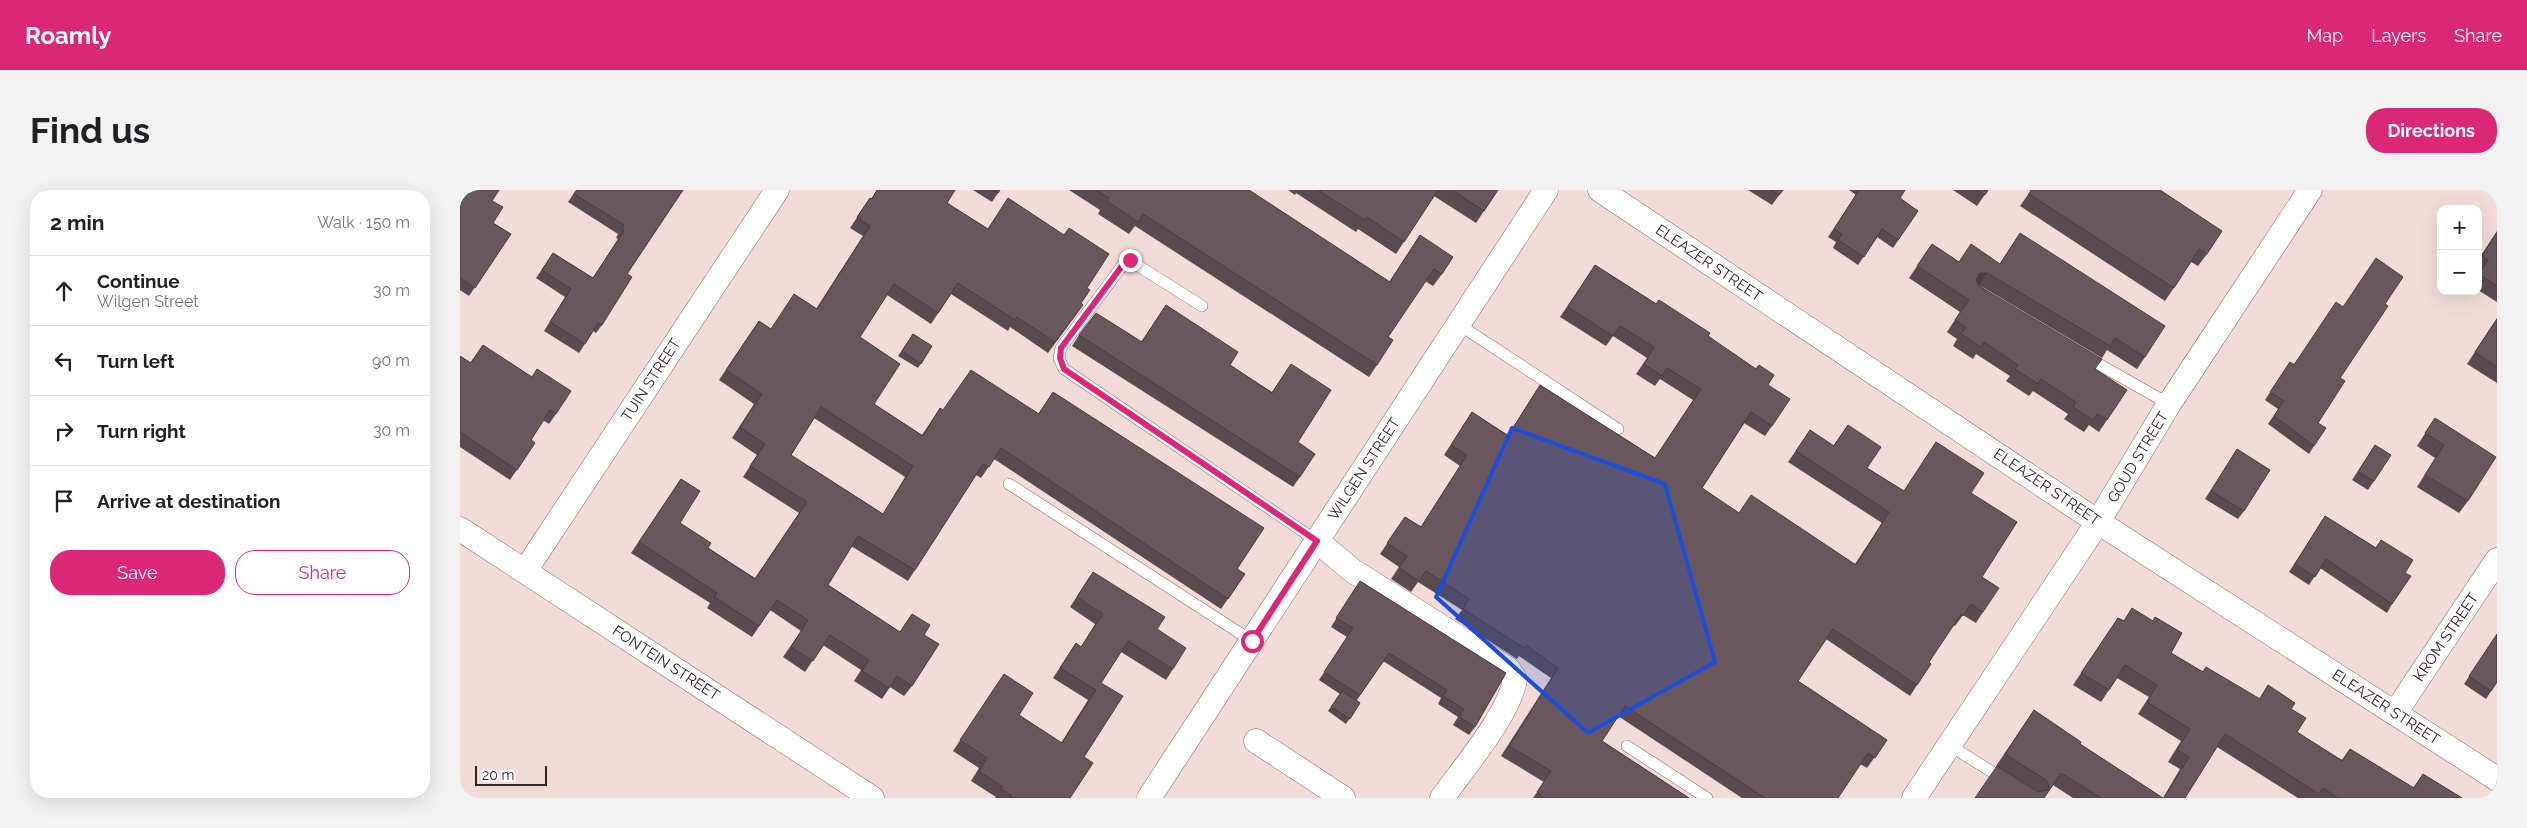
<!DOCTYPE html>
<html lang="en">
<head>
<meta charset="utf-8">
<style>
  :root { --surface:#fff; --page:#f2f2f2; --text:#202124; --muted:#757577; --line:#e0e0e0; --accent:#db2777 }
  body { margin:0; font-family:Raleway,sans-serif; background:var(--page); color:var(--text) }
  .controls { position:absolute; right:15px; top:15px; display:grid; overflow:hidden; border-radius:10px; box-shadow:0 5px 20px #0002 }
  .controls button { width:45px; height:45px; display:grid; place-items:center; padding:0; border:0; border-bottom:1px solid var(--line); background:var(--surface); color:var(--text); font:25px sans-serif }
  .scale { position:absolute; left:15px; bottom:12px; width:72px; box-sizing:border-box; padding-left:5px; border:2px solid #2e2524; border-top:0; font-size:14px; line-height:18px; white-space:nowrap; color:#2e2524; -webkit-text-stroke:4px #fff; paint-order:stroke }
  .stop { position:absolute; width:15px; height:15px; margin:-11px; border:4px solid #db2777; border-radius:50%; background:#fff }
  .stop.end { background:#db2777; border-color:#fff; box-shadow:0 1px 5px #0008 }
  .list { margin:0; padding:0; list-style:none }
  h2 { display:flex; justify-content:space-between; align-items:center; height:65px; margin:0; padding:0 20px; font-size:21px }
  h2 small { font-size:16px; font-weight:400; color:var(--muted) }
  .list li { display:grid; grid-template-columns:32px 1fr auto; gap:15px; align-items:center; box-sizing:border-box; height:70px; padding:0 20px; border-top:1px solid var(--line) }
  .list b { display:block; font-size:19px; white-space:nowrap }
  .list p { margin:0; font-size:16px; white-space:nowrap; color:var(--muted) }
  .list em { font-size:16px; font-style:normal; color:var(--muted) }
  .actions { display:flex; gap:10px; padding:15px 20px }
  .actions a { flex:1; padding:11px 0; border:1px solid var(--accent); border-radius:20px; text-align:center; font-size:18px; color:var(--accent) }
  .actions .main { background:var(--accent); color:#fff }
  .icon { flex:none; width:28px; height:28px; fill:none; stroke:currentColor; stroke-width:2; stroke-linecap:round; stroke-linejoin:round }
  .map { position:relative; flex:none; width:2037px; height:608px; overflow:hidden; border-radius:20px }
  header { display:flex; align-items:center; gap:30px; box-sizing:border-box; height:70px; padding:0 25px; background:var(--accent); color:#fff }
  header strong { font-size:24px }
  nav { display:flex; gap:28px; margin-inline-start:auto; font-size:18px }
  .intro { display:flex; align-items:center; justify-content:space-between; box-sizing:border-box; height:120px; padding:0 30px }
  h1 { margin:0; font-size:35px }
  .button { padding:12px 22px; border-radius:20px; background:var(--accent); color:#fff; font-size:18px; font-weight:700 }
  main { display:flex; gap:30px; padding:0 30px }
  aside { flex:1; background:var(--surface); border-radius:20px; box-shadow:0 5px 20px #0002 }
  .map>svg:first-child { display:block }
  .lines { fill:none; stroke-linecap:round; stroke-linejoin:round }
  .service-casing { stroke:#7f6a66; stroke-width:12 }
  .minor-casing { stroke:#7f6a66; stroke-width:25 }
  .service { stroke:#fff; stroke-width:11 }
  .minor { stroke:#fff; stroke-width:24 }
  .wall { fill:#5b4b50; fill-rule:evenodd }
  .shaded-wall { fill:#4a3d41 }
  .building { fill:#6a575d; stroke:#4a3d41; fill-rule:evenodd }
  .route { stroke:#db2777; stroke-width:6 }
  .marked { fill:#1d4ed8; fill-opacity:0.2; stroke:#1d4ed8; stroke-width:4; stroke-linejoin:round }
  .labels { text-anchor:middle; stroke-width:5; stroke-linejoin:round; paint-order:stroke }
  .street-label { font-size:15px; fill:#2e2524; stroke:#fff }
</style>
</head>
<body>
<header>
<strong>Roamly</strong>
<nav><a>Map</a><a>Layers</a><a>Share</a></nav>
</header>
<div class="intro"><h1>Find us</h1><a class="button">Directions</a></div>
<main>
<aside>
<h2>2 min<small>Walk · 150 m</small></h2>
<ul class="list">
<li><svg class="icon" aria-label="ahead" viewBox="0 0 24 24"><path d="M12 20V5M6 11l6-6 6 6"/></svg><div><b>Continue</b><p>Wilgen Street</p></div><em>30 m</em></li>
<li><svg class="icon" aria-label="left" viewBox="0 0 24 24"><path d="M17 20v-9H6M10 6l-5 5 5 5"/></svg><div><b>Turn left</b></div><em>90 m</em></li>
<li><svg class="icon" aria-label="right" viewBox="0 0 24 24"><path d="M7 20v-9h11M14 6l5 5-5 5"/></svg><div><b>Turn right</b></div><em>30 m</em></li>
<li><svg class="icon" aria-label="arrive" viewBox="0 0 24 24"><path d="M6 21V4h12l-3 4 3 4H6"/></svg><div><b>Arrive at destination</b></div></li>
</ul>
<div class="actions"><a class="main">Save</a><a>Share</a></div>
</aside>
<div class="map">
<svg width="2037" height="608" viewBox="0 0 2037 608">
  <rect width="100%" height="100%" fill="#f3dcd7"/>
  <g class="lines">
    <!-- service casing -->
    <g class="service-casing">
      <g id="service">
        <path d="M742 116 669 70 662 76 601 158 599 168 604 179 857 351"/>
        <path d="M998 134 1158 239"/>
        <path d="M1626 167 1709 214"/>
        <path d="M549 294 792 451"/>
        <path d="M1489 555 1545 590"/>
        <path d="M1167 556 1247 608"/>
      </g>
    </g>
    <!-- minor casing -->
    <g class="minor-casing">
      <g id="minor">
        <path d="M1140 0 1638 332 2037 589"/>
        <path d="M0 339 412 608"/>
        <path d="M857 351 893 381 1048 479 1055 489C1050 523 1003 579 982 608"/>
        <path d="M65 381 317 0"/>
        <path d="M1935 523 2037 370"/>
        <path d="M796 551 883 608"/>
        <path d="M689 608 1086 0"/>
        <path d="M1454 608 1638 332 1709 214 1850 0"/>
      </g>
    </g>
    <!-- service -->
    <use href="#service" class="service"/>
    <!-- minor -->
    <use href="#minor" class="minor"/>
  </g>
  <!-- wall -->
  <g class="wall">
    <path d="M0 0 32 11 33 33 51 44 9 106 0 100Z"/>
    <path d="M116 0H223L167 84 142 135 136 143 133 141 119 163 84 141 105 107 76 88 93 63 133 88 158 49 156 48 158 44 108 12Z"/>
    <path d="M417 0H495L487 13 528 39 548 8 627 98 616 125 588 163 550 137 548 141 491 104 471 134 427 105 400 147 414 214 462 245 480 218 483 220 578 224 593 202 777 379 785 384 761 419 534 269 521 288 516 285 448 391 391 356 368 395 440 442 452 424 464 445 452 496 444 506 430 497 422 509 394 491 401 480 363 455 345 482 323 467 341 441 310 420 292 447 247 418 250 413 171 363 221 289 220 333 248 358 295 388 339 323 283 287 297 265 272 248 294 214 259 190 299 131 310 139 356 119 403 46 390 38 410 8 411 9ZM354 228 445 287 423 324 331 265Z"/>
    <path d="M513 0H540L532 12Z"/>
    <path d="M609 0H789L929 92 960 45 982 84 973 96 965 91 928 147 917 175 909 187 675 36 669 44 638 24 640 20Z"/>
    <path d="M828 0H1038L1016 33 974 6 936 64 898 39 896 42 836 3 835 5Z"/>
    <path d="M1288 0H1323L1312 15Z"/>
    <path d="M1389 0H1445L1440 8 1458 21 1433 58 1417 47 1398 75 1373 58 1376 52 1368 47 1396 5Z"/>
    <path d="M1493 0H1528L1517 16Z"/>
    <path d="M1571 0H1700L1747 64 1738 76 1731 72 1705 111 1560 16Z"/>
    <path d="M2037 41V112L2018 100V84L2020 81 2018 80V70Z"/>
    <path d="M1560 43 1685 167 1677 179 1647 160 1642 168 1519 95 1635 179 1647 230 1639 242 1629 235 1624 242 1604 229 1608 224 1573 201 1569 206 1546 191 1550 186 1516 164 1513 169 1493 156 1497 149 1487 142 1500 122 1449 88 1472 54 1499 72 1540 74Z"/>
    <path d="M1135 75 1248 146 1308 195 1312 236 1305 246 1284 233 1242 298 1279 323 1395 374 1422 333 1328 272 1350 240 1373 256 1388 235 1407 278 1444 301 1476 252 1511 303 1522 387 1523 422 1516 433 1503 425 1495 436 1493 435 1469 472 1457 495 1450 506 1366 449 1338 491 1427 550 1407 578 1400 574 1378 608H1282L1158 526 1142 551 1229 608H1073L1084 592 1041 566 1091 488 1059 466 1057 469 995 429 1002 420 958 392 951 402 931 389 939 377 920 364 945 327 961 337 1000 276 984 265 1012 222 1048 245 1080 195 1195 268 1233 210 1200 189 1195 196 1176 184 1187 168 1153 146 1146 156 1100 127Z"/>
    <path d="M1925 114 1880 188 1858 233 1854 256 1849 264 1808 234 1818 219 1805 210 1830 172 1834 174 1883 117Z"/>
    <path d="M706 115 770 175 812 202 831 174 840 287 833 297 612 156 619 145 681 152Z"/>
    <path d="M2037 128V193L2007 174Z"/>
    <path d="M453 144 472 156 458 178 438 166Z"/>
    <path d="M23 155 96 224 89 234 83 230 71 250 75 253 50 290 0 257V166L10 173Z"/>
    <path d="M1975 228 2008 311 1999 323 1957 297 1975 268 1957 256Z"/>
    <path d="M1915 255 1914 291 1908 300 1892 290Z"/>
    <path d="M1777 259 1784 321 1778 329 1745 309Z"/>
    <path d="M1865 326 1916 358 1921 350 1945 383 1932 414 1927 423 1860 378 1849 395 1829 382Z"/>
    <path d="M633 382 697 439 713 479 706 490 661 462 641 493 624 567 610 608H535L536 607 511 591 519 578 493 561 544 484 559 525 601 553 628 510 593 488 616 453 621 457 635 434 610 417Z"/>
    <path d="M900 391 1046 483 1015 537 1009 545 993 535 998 527 978 514 981 508 923 471 897 510 900 513 886 534 868 521 880 504 859 490 887 447 871 437Z"/>
    <path d="M1672 418 1711 463 1743 482 1799 509 1808 495 1831 519 1837 542 1882 570 1890 559 1953 598 1963 584 2002 608H1838L1757 557 1725 608H1613L1593 595 1584 608 1577 602 1536 576 1574 520 1620 554 1703 608 1720 579 1708 572 1721 551 1678 524 1689 507 1657 488 1641 512 1613 495 1658 428 1664 431Z"/>
    <path d="M2037 444V492L2026 509 2004 494Z"/>
  </g>
  <!-- shaded-wall -->
  <path class="shaded-wall" d="M1520 83H1527L1519 95 1512 94Z"/>
  <!-- building -->
  <g class="building">
    <path d="M0 0H39L32 11 43 17 33 33 51 44 15 98 0 88Z"/>
    <path d="M117 0H223L167 84 172 87 142 135 138 133 125 154 90 132 111 99 82 80 93 63 133 88 164 41 162 40 164 35 114 4Z"/>
    <path d="M417 0H495L487 13 528 39 548 8 604 45 609 38 649 64 627 98 630 100 621 113 623 115 595 152 557 127 555 130 498 93 478 123 434 94 400 147 440 174 414 214 463 246 480 218 483 220 511 180 579 224 593 202 804 338 777 379 785 384 768 409 541 258 529 277 523 274 455 380 398 346 368 395 440 442 452 424 470 435 464 445 479 454 452 496 437 486 429 498 402 481 409 470 370 445 353 471 331 457 348 430 317 410 299 436 254 407 257 403 179 352 221 289 240 301 220 333 251 353 248 358 295 389 347 312 290 276 305 254 280 237 302 204 266 180 299 131 311 139 334 104 357 119 410 36 397 27 410 8 412 9ZM361 217 453 276 423 324 331 265Z"/>
    <path d="M532 0H540L538 3Z"/>
    <path d="M636 0H789L930 92 960 45 993 67 982 84 974 79 928 147 933 150 917 175 683 24 678 32 647 11 649 8Z"/>
    <path d="M858 0H978L944 52 907 27 905 30Z"/>
    <path d="M992 0H1038L1024 21Z"/>
    <path d="M1311 0H1323L1319 5Z"/>
    <path d="M1399 0H1445L1440 8 1458 21 1438 50 1422 39 1404 67 1378 50 1382 44 1374 39Z"/>
    <path d="M1517 0H1528L1525 5Z"/>
    <path d="M1571 0H1700L1762 41 1747 64 1739 59 1714 98 1569 4Z"/>
    <path d="M2037 42V96L2019 84 2028 70 2022 66Z"/>
    <path d="M1560 43 1705 136 1685 167 1655 148 1650 156 1527 83H1520L1516 89 1519 96 1642 169 1635 179 1667 200 1647 230 1637 224 1633 230 1613 217 1616 212 1581 189 1578 194 1555 179 1558 175 1524 152 1521 157 1501 144 1506 137 1495 130 1509 110 1457 76 1472 54 1499 72 1511 54 1540 74Z"/>
    <path d="M1916 68 1943 87 1925 114 1928 116 1880 188 1885 191 1858 233 1866 238 1854 256 1814 226 1824 211 1810 202 1830 172 1834 175 1876 112 1883 117Z"/>
    <path d="M1135 75 1196 114 1199 110 1250 143 1248 146 1296 179 1299 175 1314 185 1308 195 1330 209 1312 236 1291 222 1242 298 1279 323 1291 305 1396 375 1429 322 1336 261 1350 240 1374 256 1388 235 1421 257 1407 278 1444 301 1476 252 1524 283 1511 303 1557 332 1522 387 1539 398 1523 422 1511 414 1503 426 1501 424 1469 472 1471 474 1457 495 1373 439 1338 491 1427 550 1415 568 1408 563 1378 608H1305L1165 516 1142 551 1229 608H1084L1077 602 1091 581 1049 556 1098 478 1066 455 1064 458 1003 419 1009 409 966 381 959 391 939 378 947 366 927 353 945 327 961 337 1007 265 991 255 1012 222 1048 246 1080 195 1195 268 1241 199 1207 178 1202 186 1184 174 1194 157 1160 136 1153 146 1108 117Z"/>
    <path d="M706 115 778 162 770 175 812 203 831 174 871 200 838 252 855 264 840 287 619 145 636 123 682 152Z"/>
    <path d="M2037 129V177L2015 162Z"/>
    <path d="M453 144 472 156 461 174 442 161Z"/>
    <path d="M23 155 72 187 77 179 111 201 96 224 90 220 71 250 75 253 57 280 0 242V166L11 173Z"/>
    <path d="M1975 228 2036 267 2008 311 1965 285 1984 255 1965 243Z"/>
    <path d="M1915 255 1931 265 1914 291 1898 282Z"/>
    <path d="M1777 259 1810 280 1784 321 1751 301Z"/>
    <path d="M1865 326 1916 358 1921 350 1953 370 1945 383 1951 386 1932 414 1866 369 1855 387 1835 374Z"/>
    <path d="M633 382 705 427 697 439 726 458 713 479 668 451 641 493 663 506 624 567 633 573 610 608H550L552 606 541 599 543 597 519 581 527 568 500 550 544 484 573 503 559 525 602 553 636 500 600 478 616 453 621 457 643 424 617 407Z"/>
    <path d="M900 391 1046 483 1015 537 999 526 1004 519 983 506 987 500 929 463 900 505 864 482 893 438 876 428Z"/>
    <path d="M1672 418 1693 431 1695 427 1722 443 1711 463 1743 482 1746 477 1800 509 1808 495 1835 513 1831 519 1846 528 1837 542 1882 571 1890 559 1954 598 1963 584 2002 608H1878L1863 598 1859 604 1765 544 1725 608H1704L1729 567 1717 560 1730 539 1687 512 1697 495 1665 475 1649 500 1621 483 1658 428 1664 431Z"/>
    <path d="M2037 444V492L2031 501 2009 486Z"/>
    <path d="M882 501 900 513 890 529 871 517Z"/>
    <path d="M1574 520 1621 552 1620 554 1703 608H1641L1601 583 1584 608H1515L1537 576 1578 602 1588 600 1589 596 1586 590 1545 564Z"/>
  </g>
  <g class="lines">
    <!-- route -->
    <path class="route" d="M670 70 662 76 601 158 600 168 604 179 857 351 792 451"/>
  </g>
  <!-- marked area -->
  <path class="marked" d="M1052 238 1205 294 1255 472 1128 543 976 407Z"/>
  <g class="labels">
    <!-- street labels -->
    <g class="street-label">
      <text transform="translate(1249 73) rotate(34)" y="5">ELEAZER STREET</text>
      <text transform="translate(191 190) rotate(-57)" y="5">TUIN STREET</text>
      <text transform="translate(1678 267) rotate(-59)" y="5">GOUD STREET</text>
      <text transform="translate(904 279) rotate(-57)" y="5">WILGEN STREET</text>
      <text transform="translate(1587 297) rotate(34)" y="5">ELEAZER STREET</text>
      <text transform="translate(1986 447) rotate(-56)" y="5">KROM STREET</text>
      <text transform="translate(206 473) rotate(33)" y="5">FONTEIN STREET</text>
      <text transform="translate(1926 517) rotate(33)" y="5">ELEAZER STREET</text>
    </g>
  </g>
</svg>
<div class="controls">
<button>+</button>
<button>−</button>
</div>
<div class="scale">20 m</div>
<div class="stop" style="left:792px;top:451px"></div>
<div class="stop end" style="left:670px;top:70px"></div>
</div>
</main>
</body>
</html>
